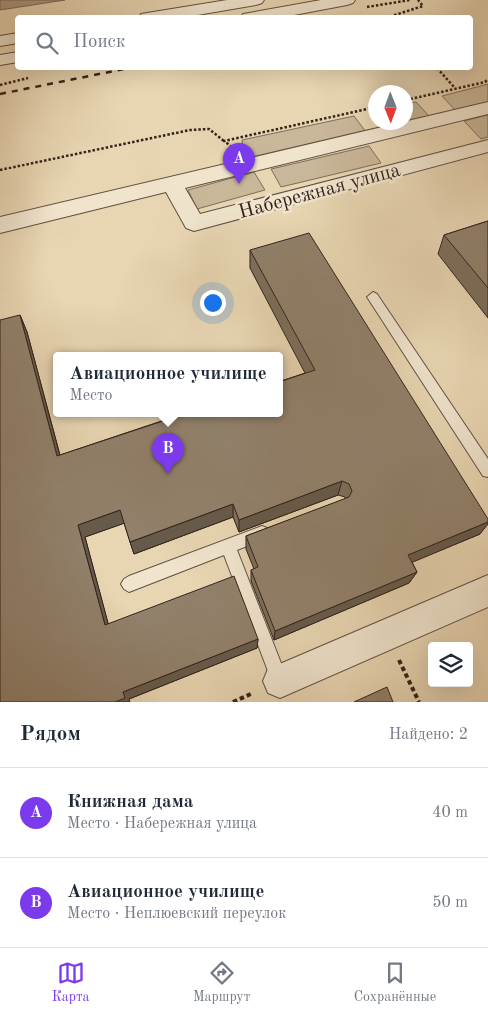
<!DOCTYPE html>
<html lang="ru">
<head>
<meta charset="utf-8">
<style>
  :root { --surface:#fff; --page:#f2f2f3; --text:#1f2937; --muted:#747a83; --line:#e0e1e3; --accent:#7c3aed }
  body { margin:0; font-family:"Old Standard TT",serif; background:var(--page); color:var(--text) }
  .controls { position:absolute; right:15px; bottom:15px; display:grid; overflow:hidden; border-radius:5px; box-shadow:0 5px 20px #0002 }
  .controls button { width:45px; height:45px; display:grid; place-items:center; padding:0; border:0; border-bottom:1px solid var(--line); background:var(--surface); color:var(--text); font:25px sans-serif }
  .compass { position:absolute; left:368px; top:85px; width:45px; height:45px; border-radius:50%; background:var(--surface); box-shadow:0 5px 20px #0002; rotate:179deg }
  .you { position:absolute; left:212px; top:302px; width:18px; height:18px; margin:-12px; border:4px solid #fff; border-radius:50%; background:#1a73e8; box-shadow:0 0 0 8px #1a73e833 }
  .badge { display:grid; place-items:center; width:32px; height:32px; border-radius:50%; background:var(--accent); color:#fff; font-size:16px; font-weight:700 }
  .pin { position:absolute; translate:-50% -41px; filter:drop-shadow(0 1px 2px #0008) }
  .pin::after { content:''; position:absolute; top:26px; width:18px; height:15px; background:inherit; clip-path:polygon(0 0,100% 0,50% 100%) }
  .popup { position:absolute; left:53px; top:352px; width:230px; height:65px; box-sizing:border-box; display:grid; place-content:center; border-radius:5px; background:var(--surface); filter:drop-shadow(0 1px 4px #0005); font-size:16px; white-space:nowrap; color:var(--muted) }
  .popup b { font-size:19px; color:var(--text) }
  .popup::after { content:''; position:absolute; left:50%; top:100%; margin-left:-10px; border:10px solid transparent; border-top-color:var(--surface) }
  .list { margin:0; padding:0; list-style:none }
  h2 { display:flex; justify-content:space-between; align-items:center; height:65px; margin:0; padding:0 20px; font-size:21px }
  h2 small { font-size:16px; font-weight:400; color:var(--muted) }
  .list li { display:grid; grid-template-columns:32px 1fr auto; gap:15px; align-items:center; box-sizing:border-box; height:90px; padding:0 20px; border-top:1px solid var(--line) }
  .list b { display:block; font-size:19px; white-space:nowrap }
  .list p { margin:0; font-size:16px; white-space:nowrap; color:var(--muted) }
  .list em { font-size:16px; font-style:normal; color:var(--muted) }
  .icon { flex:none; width:28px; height:28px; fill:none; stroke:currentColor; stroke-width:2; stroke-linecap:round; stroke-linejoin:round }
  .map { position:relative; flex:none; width:488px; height:702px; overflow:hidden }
  .search { position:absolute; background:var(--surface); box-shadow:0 5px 20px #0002; left:15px; right:15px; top:15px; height:55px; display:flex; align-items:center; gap:12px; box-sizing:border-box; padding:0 18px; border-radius:5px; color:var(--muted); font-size:19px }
  .sheet { height:245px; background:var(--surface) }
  nav { display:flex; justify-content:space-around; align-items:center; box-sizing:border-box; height:70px; border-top:1px solid var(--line); background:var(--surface); font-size:14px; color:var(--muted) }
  nav a { display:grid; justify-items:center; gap:2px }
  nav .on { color:var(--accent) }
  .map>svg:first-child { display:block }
  .green { fill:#c9b799; stroke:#7e6d5b }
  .water { fill:#aa987f; stroke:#7a6958 }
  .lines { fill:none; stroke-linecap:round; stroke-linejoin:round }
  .lane-casing { stroke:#605042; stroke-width:2 }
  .street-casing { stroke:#605042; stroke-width:2 }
  .path-far1 { stroke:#32231d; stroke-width:2.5; stroke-dasharray:2.5 2; stroke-linecap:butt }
  .path { stroke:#32231d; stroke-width:4; stroke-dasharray:4.5 3; stroke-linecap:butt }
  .lane { fill:#f0e4cd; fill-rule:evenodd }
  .street { fill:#f0e4cd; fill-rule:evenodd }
  .rail { stroke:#32231d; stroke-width:2.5; stroke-dasharray:6 6; stroke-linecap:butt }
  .wall { fill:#7d6e5b; stroke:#32231d }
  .shaded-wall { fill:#665a4a; stroke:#32231d }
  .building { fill:#91806a; stroke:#32231d }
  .labels { text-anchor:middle; stroke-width:5; stroke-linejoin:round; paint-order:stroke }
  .street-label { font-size:20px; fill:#32231d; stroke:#f0e4cd }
</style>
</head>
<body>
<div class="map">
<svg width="488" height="702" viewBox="0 0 488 702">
  <rect width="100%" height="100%" fill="#e8d5b2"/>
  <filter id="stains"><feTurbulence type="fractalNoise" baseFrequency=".004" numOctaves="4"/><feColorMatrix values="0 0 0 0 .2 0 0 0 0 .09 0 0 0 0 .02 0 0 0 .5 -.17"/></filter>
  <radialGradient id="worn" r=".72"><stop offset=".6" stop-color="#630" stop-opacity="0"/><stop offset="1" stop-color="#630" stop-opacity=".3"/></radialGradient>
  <!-- green -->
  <g class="green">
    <path d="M488 84V103L456 111 442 96Z"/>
    <path d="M416 102 430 117 397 125 395 123 406 122V104Z"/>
    <path d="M488 115V137L481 139 464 121Z"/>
    <path d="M354 116 366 132 256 157 250 155 243 149 242 140Z"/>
    <path d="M369 146 381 163 281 187 271 169Z"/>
    <path d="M254 172 265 190 197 209 188 190Z"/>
  </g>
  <!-- water -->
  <path class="water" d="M0 0H65L0 10Z"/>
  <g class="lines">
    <!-- lane casing -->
    <g class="lane-casing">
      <g id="lane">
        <path d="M373 292 377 294 488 459V477L483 476 369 300 367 297Z"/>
        <path d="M262 526 267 528 269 533 267 538 237 550 288 681 286 687 280 689 274 687 224 555 129 592 124 589 121 584 124 579 129 576Z"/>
      </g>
    </g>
    <!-- street casing -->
    <g class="street-casing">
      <g id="street">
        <path d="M227 0H264L262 3 256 5 180 18H139L141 14 147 13Z"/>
        <path d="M321 0H355L353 3 347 5 278 18H241L243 14 249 13Z"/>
        <path d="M18 33V43L0 46V36Z"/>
        <path d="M18 52V62L0 65V55Z"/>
        <path d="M488 102V114L185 188 200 214 488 140V152L194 231 186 228 166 192 0 233V217Z"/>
        <path d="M488 575V607L280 698 268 693 263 681 268 669Z"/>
      </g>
    </g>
    <!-- path-far1 -->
    <g class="path-far1">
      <path d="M367 7 410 0"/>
      <path d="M393 18 392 16 423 6 418 0"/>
      <path d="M416 18H433"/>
      <path d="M437 68 454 87"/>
      <path d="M0 85 28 78"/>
      <path d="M406 100 485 82 488 79"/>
      <path d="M232 147 224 141 376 107"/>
      <path d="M0 170 190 130 209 129 224 141"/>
    </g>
    <!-- path -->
    <g class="path">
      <path d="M399 660 419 702"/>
      <path d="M233 702 253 693"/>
    </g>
    <!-- lane -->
    <use href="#lane" class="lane"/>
    <!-- street -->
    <use href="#street" class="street"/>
    <!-- rail -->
    <path class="rail" d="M0 94 129 68"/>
  </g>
  <!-- wall -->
  <g class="wall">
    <path d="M488 221V318L438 254 444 235Z"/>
    <path d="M250 250 480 534 412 562 417 572 409 583 274 640 251 581V570L254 569 246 549V536L345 499V497L338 495 239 532 233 517 134 554 124 523 85 537 108 624 258 639 257 648 129 699 20 315 27 332 60 455 305 373 250 268Z"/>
  </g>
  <!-- shaded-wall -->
  <g class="shaded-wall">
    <path d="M20 315 27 332 64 471 57 456Z"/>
    <path d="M342 481 338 495 239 532V520Z"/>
    <path d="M233 504V517L134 554 130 542Z"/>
    <path d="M120 510 125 523 85 537 111 634 105 625 78 525Z"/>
    <path d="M488 522V524L480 534 401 567 408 555Z"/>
    <path d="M417 572 409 583 274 640 275 631Z"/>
    <path d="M258 639 257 648 129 699 130 702H115L123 692Z"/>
  </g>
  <!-- building -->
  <g class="building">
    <path d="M488 221V288L444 235Z"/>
    <path d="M309 233 488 519V522L408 555 417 572 275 631 251 570 258 567 246 536 349 497 352 491 349 484 342 481 239 520 233 504 130 542 120 510 78 525 105 625 234 576 258 639 123 692 125 698 115 702H0V320L20 315 57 456 187 413H279V382L315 370 250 250Z"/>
    <path d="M387 687 393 702H354Z"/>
  </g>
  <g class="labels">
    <!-- street labels -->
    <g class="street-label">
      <text transform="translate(319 190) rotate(-15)" y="7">Набережная улица</text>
    </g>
  </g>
  <rect width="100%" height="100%" filter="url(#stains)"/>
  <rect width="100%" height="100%" fill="url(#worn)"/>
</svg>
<div class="controls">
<button><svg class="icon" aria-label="layers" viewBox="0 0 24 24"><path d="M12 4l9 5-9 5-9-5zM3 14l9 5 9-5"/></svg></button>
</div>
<svg class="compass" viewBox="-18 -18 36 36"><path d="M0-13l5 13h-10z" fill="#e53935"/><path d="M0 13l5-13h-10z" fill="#747a83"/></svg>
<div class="you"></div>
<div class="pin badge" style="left:239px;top:184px">A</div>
<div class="pin badge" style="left:168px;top:474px">B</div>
<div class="popup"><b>Авиационное училище</b>Место</div>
<div class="search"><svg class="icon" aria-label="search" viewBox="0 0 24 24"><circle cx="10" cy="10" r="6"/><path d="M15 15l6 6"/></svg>Поиск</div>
</div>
<section class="sheet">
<h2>Рядом<small>Найдено: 2</small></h2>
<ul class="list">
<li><span class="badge">A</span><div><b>Книжная дама</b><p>Место · Набережная улица</p></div><em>40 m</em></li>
<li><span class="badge">B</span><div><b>Авиационное училище</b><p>Место · Неплюевский переулок</p></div><em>50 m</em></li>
</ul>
</section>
<nav>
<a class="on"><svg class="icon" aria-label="map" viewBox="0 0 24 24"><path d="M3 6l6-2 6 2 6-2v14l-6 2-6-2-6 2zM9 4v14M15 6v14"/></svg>Карта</a>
<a><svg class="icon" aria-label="directions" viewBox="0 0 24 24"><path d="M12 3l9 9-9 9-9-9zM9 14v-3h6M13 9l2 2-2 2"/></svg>Маршрут</a>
<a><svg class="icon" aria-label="saved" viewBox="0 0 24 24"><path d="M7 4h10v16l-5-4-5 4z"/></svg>Сохранённые</a>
</nav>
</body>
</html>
